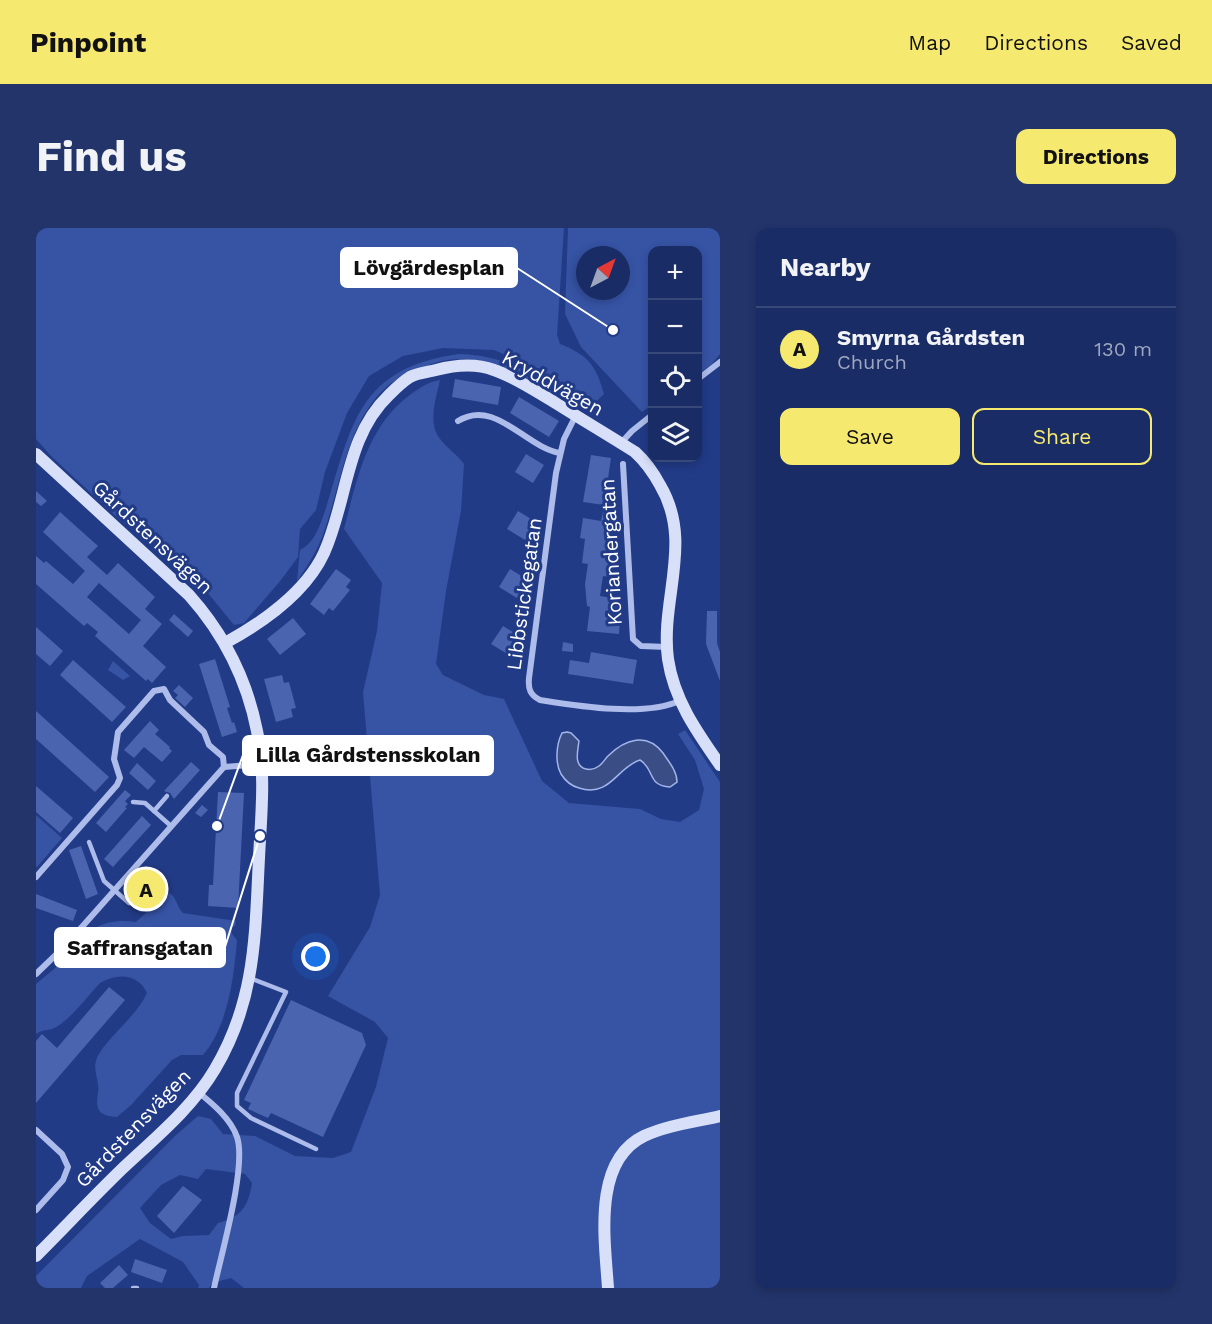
<!DOCTYPE html>
<html lang="en">
<head>
<meta charset="utf-8">
<style>
  :root { --surface:#1a2c65; --page:#23346b; --text:#f1f3f6; --muted:#9fa7bf; --line:#384879; --accent:#f5e96f }
  body { margin:0; font-family:"Work Sans",sans-serif; background:var(--page); color:var(--text) }
  .controls { position:absolute; right:18px; top:18px; display:grid; overflow:hidden; border-radius:12px; box-shadow:0 3px 9px #0003 }
  .controls button { width:54px; height:54px; display:grid; place-items:center; padding:0; border:0; border-bottom:2px solid var(--line); background:var(--surface); color:var(--text); font:30px sans-serif }
  .compass { position:absolute; left:540px; top:18px; width:54px; height:54px; border-radius:50%; background:var(--surface); box-shadow:0 3px 9px #0003; rotate:41deg }
  .you { position:absolute; left:280px; top:729px; width:21px; height:21px; margin:-15px; border:4px solid #fff; border-radius:50%; background:#1a73e8; box-shadow:0 0 0 9px #1a73e833 }
  .badge { display:grid; place-items:center; width:39px; height:39px; border-radius:50%; background:var(--accent); color:#111; font-size:20px; font-weight:700 }
  .pin { position:absolute; translate:-50% -50%; border:3px solid #fff; box-shadow:0 2px 6px #0006 }
  .list { margin:0; padding:0; list-style:none }
  h2 { display:flex; justify-content:space-between; align-items:center; height:78px; margin:0; padding:0 24px; font-size:26px }
  h2 small { font-size:20px; font-weight:400; color:var(--muted) }
  .list li { display:grid; grid-template-columns:39px 1fr auto; gap:18px; align-items:center; box-sizing:border-box; height:84px; padding:0 24px; border-top:2px solid var(--line) }
  .list b { display:block; font-size:22px; white-space:nowrap }
  .list p { margin:0; font-size:20px; white-space:nowrap; color:var(--muted) }
  .list em { font-size:20px; font-style:normal; color:var(--muted) }
  .actions { display:flex; gap:12px; padding:18px 24px }
  .actions a { flex:1; padding:14px 0; border:2px solid var(--accent); border-radius:12px; text-align:center; font-size:21px; color:var(--accent) }
  .actions .main { background:var(--accent); color:#111 }
  .icon { flex:none; width:33px; height:33px; fill:none; stroke:currentColor; stroke-width:2; stroke-linecap:round; stroke-linejoin:round }
  .map { position:relative; flex:none; width:684px; height:1060px; overflow:hidden; border-radius:12px }
  header { display:flex; align-items:center; gap:36px; box-sizing:border-box; height:84px; padding:0 30px; background:var(--accent); color:#111 }
  header strong { font-size:28px }
  nav { display:flex; gap:33px; margin-inline-start:auto; font-size:21px }
  .intro { display:flex; align-items:center; justify-content:space-between; box-sizing:border-box; height:144px; padding:0 36px }
  h1 { margin:0; font-size:42px }
  .button { padding:15px 27px; border-radius:12px; background:var(--accent); color:#111; font-size:21px; font-weight:700 }
  main { display:flex; gap:36px; padding:0 36px }
  aside { flex:1; background:var(--surface); border-radius:12px; box-shadow:0 3px 9px #0003 }
  .map>svg:first-child { display:block }
  .green { fill:#3653a4; fill-rule:evenodd }
  .water { fill:#3b4d85; stroke:#a1b5eb; stroke-width:1.5 }
  .building { fill:#4b64af; fill-rule:evenodd }
  .lines { fill:none; stroke-linecap:round; stroke-linejoin:round }
  .lane { stroke:#adbcea; stroke-width:4.5 }
  .street { stroke:#adbcea; stroke-width:6 }
  .secondary { stroke:#d8dff8; stroke-width:12 }
  .labels { text-anchor:middle; stroke-width:6; stroke-linejoin:round; paint-order:stroke }
  .street-label { font-size:20px; fill:#fff; stroke:#223b87 }
  .leader { fill:none; stroke:#fff; stroke-width:2 }
  .callout-dot { fill:#fff; stroke:#223b87; stroke-width:2 }
  .callout { fill:#fff; stroke:#fff; stroke-width:2 }
  .callout-label { font-size:21px; text-anchor:middle; font-weight:bold; fill:#111 }
</style>
</head>
<body>
<header>
<strong>Pinpoint</strong>
<nav><a>Map</a><a>Directions</a><a>Saved</a></nav>
</header>
<div class="intro"><h1>Find us</h1><a class="button">Directions</a></div>
<main>
<div class="map">
<svg width="684" height="1060" viewBox="0 0 684 1060">
  <rect width="100%" height="100%" fill="#223b87"/>
  <!-- green -->
  <g class="green">
    <path d="M0 0H528L521 107 524 116C552 127 560 137 568 166L560 174 498 139 458 122 407 120 367 128 333 148 311 185 289 244 280 282 264 301 262 329 245 352 208 395 198 397 171 364 142 336 84 292 16 229 0 211Z"/>
    <path d="M532 0H684V126L675 137 662 146V22H616V177L606 184 545 119 529 86ZM549 27H585V63H549Z"/>
    <path d="M423 126C462 127 486 140 518 159L520 167C475 141 434 117 383 141 373 146 363 150 354 156 312 190 306 252 289 301 283 320 273 336 261 353L264 322C280 314 284 296 290 280 316 196 322 140 423 126Z"/>
    <path d="M404 152C400 170 391 197 405 212 412 221 421 226 428 236L425 283 410 363 400 436 407 447 448 467 468 471 506 553 533 575 604 581 625 591 644 594 663 582 668 561 659 532 642 506 649 502 684 554V1060H208L195 1050 176 1055 173 1060H162L163 1057 147 1034 104 1011 51 1048 45 1060H0V1048L140 907 162 888 175 891 187 906 219 908 259 928 297 930 315 924 340 859 352 810 339 794 292 768 334 699 344 667 327 464 341 403 346 355 308 301C321 251 331 198 375 166 385 159 392 154 404 152ZM170 941 209 946 216 955C212 979 206 988 182 995L173 1007 147 1008 135 1011 114 995 104 980 125 957 144 947 162 951Z"/>
    <path d="M77 433 94 448 87 452 72 442Z"/>
    <path d="M0 587 26 610 1 639 0 638Z"/>
    <path d="M134 665C141 671 141 679 147 685L200 693 199 698 195 700 196 706 201 712C198 749 192 798 167 827H145L136 832 95 877 81 889C63 888 59 882 62 865 64 855 57 842 60 833 63 819 92 794 101 781 105 776 108 771 111 765 102 745 81 745 64 755 51 769 38 787 22 798 15 803 7 801 0 806V756L18 741 59 700C72 693 85 692 100 694L130 666Z"/>
  </g>
  <!-- water -->
  <path class="water" d="M531 504 535 505 543 513C542 522 537 538 550 541 554 542 559 541 563 538 567 535 569 531 572 528 589 511 611 504 627 525 633 534 641 543 641 554L634 559C611 558 619 541 604 532 581 539 574 570 543 560 535 558 530 554 525 546 519 535 520 517 526 505Z"/>
  <!-- building -->
  <g class="building">
    <path d="M419 151 465 159 462 177 416 169Z"/>
    <path d="M483 169 523 193 513 209 474 185Z"/>
    <path d="M490 226 508 237 497 255 479 244Z"/>
    <path d="M555 227 575 230 568 277 547 274Z"/>
    <path d="M0 263 11 273 5 278 0 274Z"/>
    <path d="M482 283 500 294 489 312 471 301Z"/>
    <path d="M24 284 62 318 51 329 71 347 82 335 119 369 109 381 126 396 107 418 130 439 116 455 112 451 110 453 59 408 62 404 51 395 48 398 0 356V328L8 335 10 333 37 356 49 343 7 304ZM63 355 105 392 93 406 51 369Z"/>
    <path d="M567 284 577 285 573 321H577L575 342 582 343 581 350 567 348 564 368 583 371 584 389 583 406 551 403 554 379 551 378 549 356 552 336 546 335 549 311 544 310 547 290 565 293Z"/>
    <path d="M300 341 315 352 310 359 314 362 297 383 293 380 288 387 274 376Z"/>
    <path d="M474 341 492 352 481 370 463 359Z"/>
    <path d="M671 383H681V415L684 424V453L670 416Z"/>
    <path d="M138 386 157 403 152 409 133 392Z"/>
    <path d="M257 390 270 406 244 427 231 411Z"/>
    <path d="M467 398 485 409 473 427 455 416Z"/>
    <path d="M0 399 27 423 14 438 0 426Z"/>
    <path d="M527 414 537 416V424L526 423Z"/>
    <path d="M555 424 601 432 597 456 532 446 534 432 553 435Z"/>
    <path d="M179 431 194 479 191 480 196 495 198 494 201 504 186 509 163 436Z"/>
    <path d="M37 432 90 479 76 494 24 447Z"/>
    <path d="M246 447 248 455 253 454 260 480 255 481 257 489 240 494 228 451Z"/>
    <path d="M143 457 157 470 149 479 139 470 142 467 137 463Z"/>
    <path d="M0 483 73 549 59 564 0 511Z"/>
    <path d="M114 493 123 502 119 506 134 519 133 520 136 523 126 534 108 519 98 530 88 522Z"/>
    <path d="M155 534 164 542 138 571 134 565 128 563Z"/>
    <path d="M101 535 120 553 112 562 93 545Z"/>
    <path d="M0 558 37 590 24 605 0 584Z"/>
    <path d="M89 562 95 567 89 573 92 576 89 579 91 580 70 604 60 595Z"/>
    <path d="M182 564 208 565 202 680 172 678 173 657H177Z"/>
    <path d="M166 577 172 582 165 589 159 585Z"/>
    <path d="M106 588 115 597 77 639 68 631Z"/>
    <path d="M45 618 62 666 50 671 33 622Z"/>
    <path d="M108 647 124 661 104 684 98 679 107 669 97 660Z"/>
    <path d="M0 666 41 682 37 693 0 680Z"/>
    <path d="M73 759 89 772 0 875V813L6 806 21 820Z"/>
    <path d="M255 772 326 805 330 817 287 909 235 885 232 890 212 881 215 875 208 872Z"/>
    <path d="M147 958 166 972 138 1005 121 988Z"/>
    <path d="M99 1031 131 1042 126 1055 95 1044Z"/>
    <path d="M83 1037 92 1047 77 1060H69L64 1055Z"/>
  </g>
  <g class="lines">
    <!-- lane -->
    <g class="lane">
      <path d="M97 574 109 575 135 598"/>
      <path d="M118 583 131 568"/>
      <path d="M53 614 68 653 93 675"/>
      <path d="M214 750 250 764 201 865V878L215 890 280 921"/>
      <path d="M97 1060H101"/>
    </g>
    <!-- street -->
    <g class="street">
      <path d="M662 151 684 134"/>
      <path d="M540 187 528 211 520 245 493 450C492 461 494 467 504 472 542 478 608 489 643 473"/>
      <path d="M422 193C459 170 489 219 524 225"/>
      <path d="M585 215 596 203 616 187"/>
      <path d="M587 236 597 411 605 418 631 419"/>
      <path d="M188 539 227 536"/>
      <path d="M0 649 81 557 84 550 78 531 82 504 118 463 128 461 134 472 168 504 173 517 187 529 188 539"/>
      <path d="M0 746 29 718 188 539"/>
      <path d="M162 864C177 876 195 891 201 909 211 938 185 1027 178 1060"/>
      <path d="M0 902 26 926 32 939 27 952 0 982"/>
    </g>
    <!-- secondary -->
    <g class="secondary">
      <path d="M0 226 153 367C187 405 211 452 221 503 230 545 225 588 223 630 219 707 220 772 179 841 156 880 119 910 86 941 57 969 29 999 0 1028"/>
      <path d="M189 415C226 395 270 364 288 325 312 272 309 209 353 167 359 161 366 154 374 149 381 145 392 144 400 142 419 137 439 135 458 142 479 149 499 163 518 174 545 191 572 207 599 224 610 234 617 244 624 257 658 314 624 371 632 431 638 472 661 504 684 537"/>
      <path d="M572 1060C569 1013 556 933 608 908 632 897 659 894 684 888"/>
    </g>
  </g>
  <g class="labels">
    <!-- street labels -->
    <g class="street-label">
      <text transform="translate(517 155) rotate(29)" y="7">Kryddvägen</text>
      <text transform="translate(117 309) rotate(43)" y="7">Gårdstensvägen</text>
      <text transform="translate(575 324) rotate(-93)" y="7">Koriandergatan</text>
      <text transform="translate(488 366) rotate(-82)" y="7">Libbstickegatan</text>
      <text transform="translate(97 900) rotate(-46)" y="7">Gårdstensvägen</text>
    </g>
  </g>
  <!-- callouts -->
  <path class="leader" d="M577 102L481 40M181 598L207 527M224 608L189 719"/>
  <g class="callout-dot">
    <circle cx="577" cy="102" r="6"/>
    <circle cx="181" cy="598" r="6"/>
    <circle cx="224" cy="608" r="6"/>
  </g>
  <g class="callout">
    <rect x="305" y="20" width="176" height="39" rx="6"/>
    <rect x="207" y="508" width="250" height="39" rx="6"/>
    <rect x="19" y="700" width="170" height="39" rx="6"/>
  </g>
  <g class="callout-label">
    <text x="393" y="47">Lövgärdesplan</text>
    <text x="332" y="534">Lilla Gårdstensskolan</text>
    <text x="104" y="727">Saffransgatan</text>
  </g>
</svg>
<div class="controls">
<button>+</button>
<button>−</button>
<button><svg class="icon" aria-label="locate" viewBox="0 0 24 24"><circle cx="12" cy="12" r="6"/><path d="M12 2v4M12 18v4M2 12h4M18 12h4"/></svg></button>
<button><svg class="icon" aria-label="layers" viewBox="0 0 24 24"><path d="M12 4l9 5-9 5-9-5zM3 14l9 5 9-5"/></svg></button>
</div>
<svg class="compass" viewBox="-18 -18 36 36"><path d="M0-13l5 13h-10z" fill="#e53935"/><path d="M0 13l5-13h-10z" fill="#9fa7bf"/></svg>
<div class="you"></div>
<div class="pin badge" style="left:110px;top:661px">A</div>
</div>
<aside>
<h2>Nearby<small></small></h2>
<ul class="list">
<li><span class="badge">A</span><div><b>Smyrna Gårdsten</b><p>Church</p></div><em>130 m</em></li>
</ul>
<div class="actions"><a class="main">Save</a><a>Share</a></div>
</aside>
</main>
</body>
</html>
